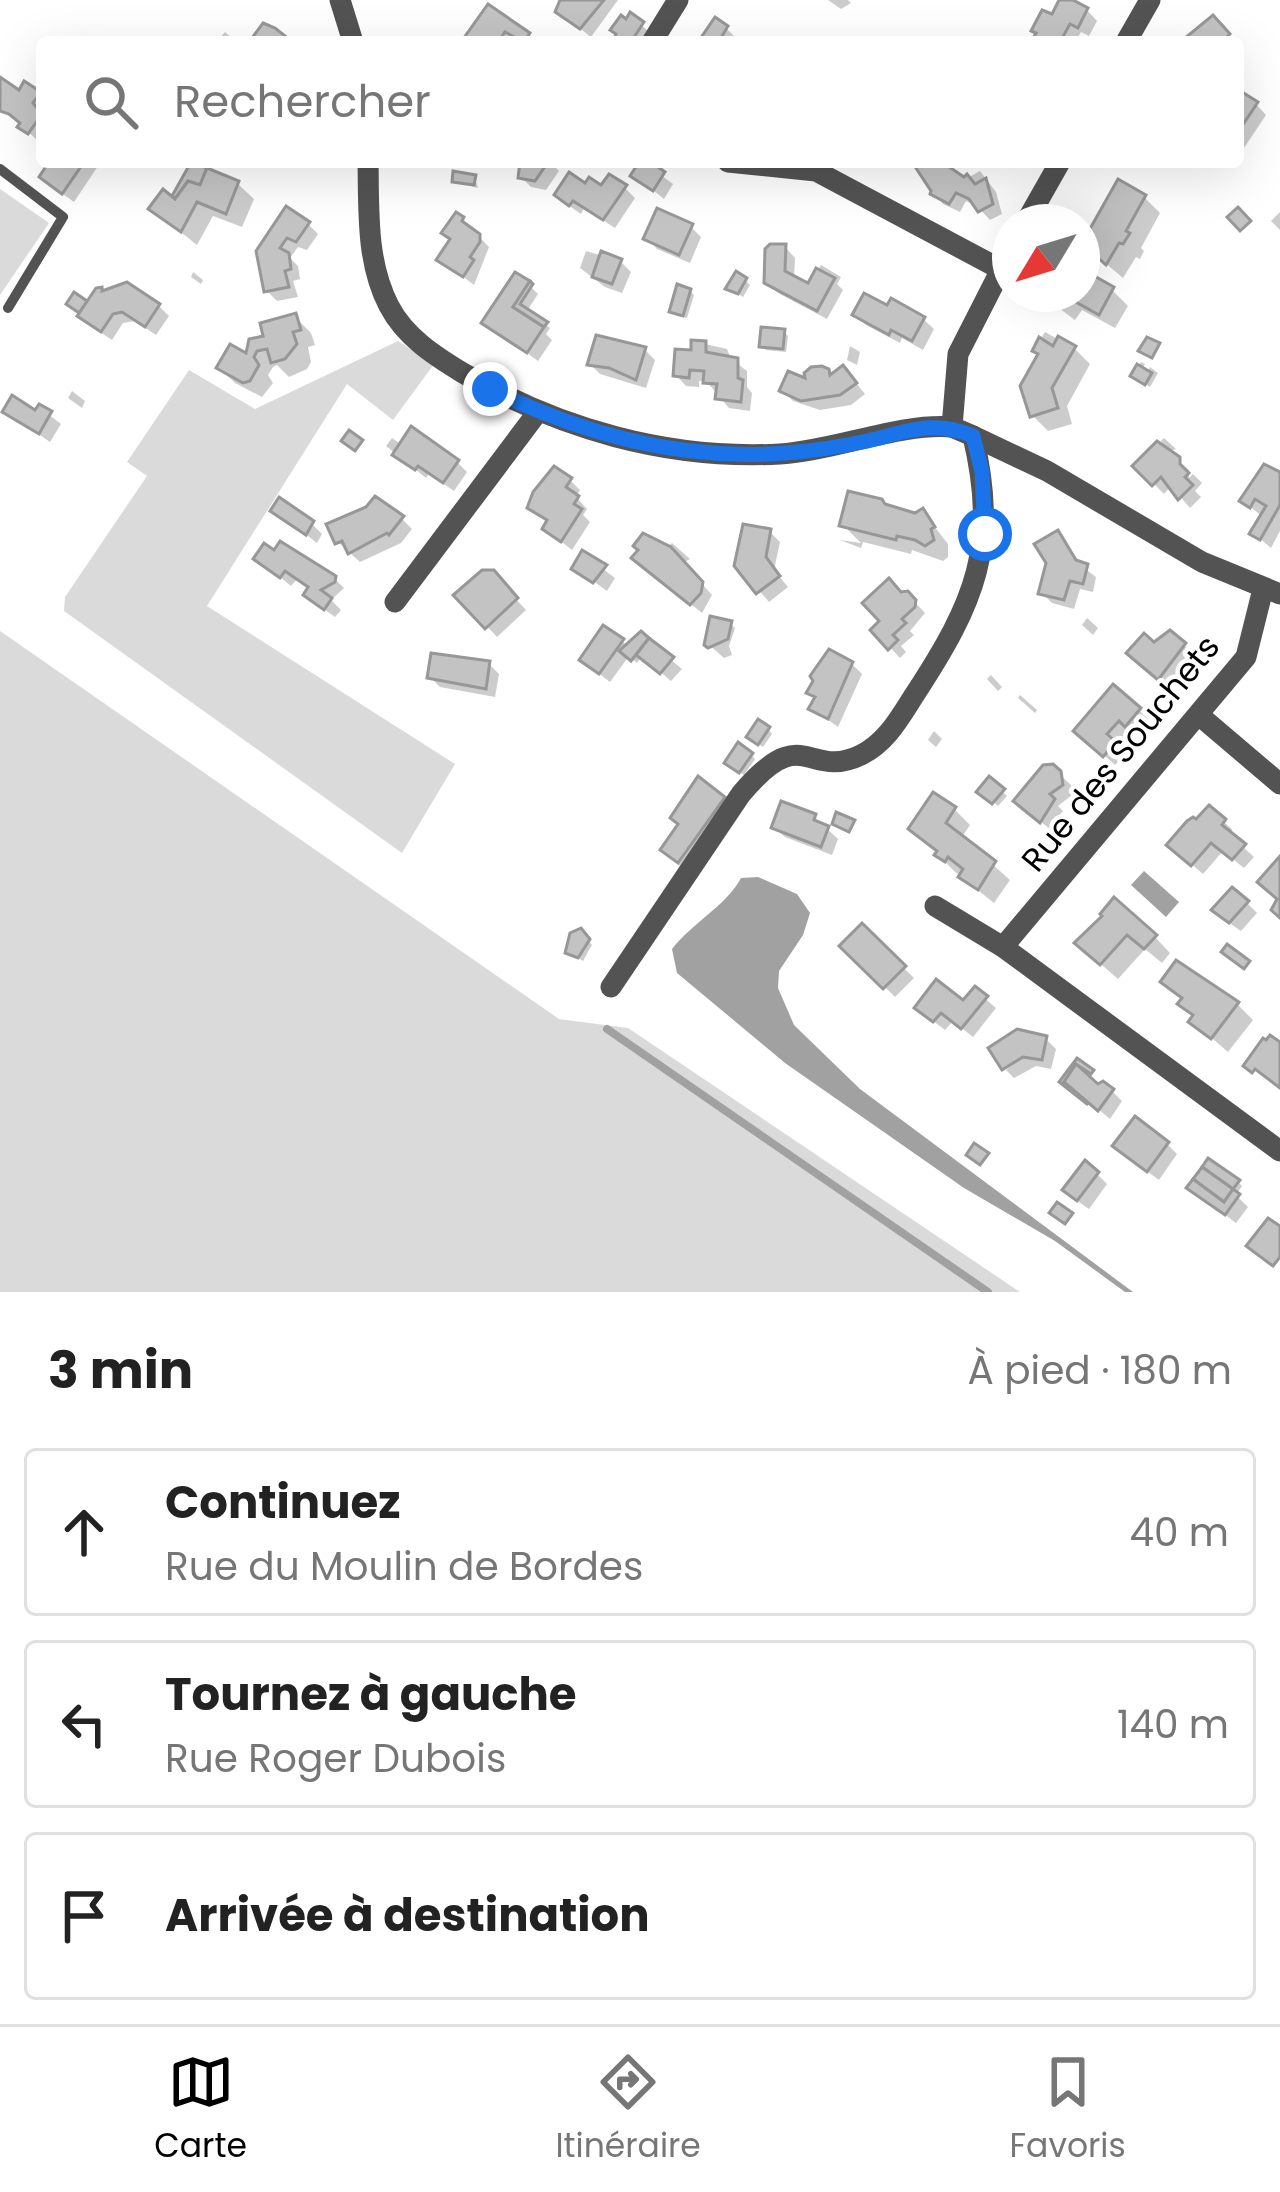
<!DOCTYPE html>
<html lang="fr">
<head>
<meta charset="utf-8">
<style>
  :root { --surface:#fff; --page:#f2f2f2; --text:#222; --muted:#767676; --line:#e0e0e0; --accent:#000 }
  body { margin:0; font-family:Poppins,sans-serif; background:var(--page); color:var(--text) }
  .compass { position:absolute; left:992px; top:204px; width:108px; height:108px; border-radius:50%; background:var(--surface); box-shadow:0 12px 48px #0002; rotate:232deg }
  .stop { position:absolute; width:36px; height:36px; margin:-27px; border:9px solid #1a73e8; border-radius:50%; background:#fff }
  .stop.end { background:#1a73e8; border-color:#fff; box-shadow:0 3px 12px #0008 }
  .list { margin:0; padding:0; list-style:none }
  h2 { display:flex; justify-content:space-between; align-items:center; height:156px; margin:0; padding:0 48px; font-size:51px }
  h2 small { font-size:39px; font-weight:400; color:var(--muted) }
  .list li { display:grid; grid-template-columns:78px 1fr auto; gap:36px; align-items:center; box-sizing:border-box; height:168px; margin:0 24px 24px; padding:0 24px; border:3px solid var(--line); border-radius:12px }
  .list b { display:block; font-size:45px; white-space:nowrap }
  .list p { margin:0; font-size:39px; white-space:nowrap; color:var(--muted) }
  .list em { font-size:39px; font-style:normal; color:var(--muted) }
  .icon { flex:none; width:66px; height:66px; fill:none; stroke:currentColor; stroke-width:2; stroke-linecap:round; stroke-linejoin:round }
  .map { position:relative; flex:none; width:1280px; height:1292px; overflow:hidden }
  .search { position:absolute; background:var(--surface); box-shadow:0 12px 48px #0002; left:36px; right:36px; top:36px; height:132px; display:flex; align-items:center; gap:30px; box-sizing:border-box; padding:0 42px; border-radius:12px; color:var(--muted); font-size:45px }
  .sheet { height:732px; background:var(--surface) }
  nav { display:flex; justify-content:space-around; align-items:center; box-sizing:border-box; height:168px; border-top:3px solid var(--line); background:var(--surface); font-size:33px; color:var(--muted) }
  nav a { display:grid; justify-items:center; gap:6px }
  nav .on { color:var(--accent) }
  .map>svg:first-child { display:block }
  .green { fill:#dadada }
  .water { fill:#a1a1a1 }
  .shadow { fill:#0003 }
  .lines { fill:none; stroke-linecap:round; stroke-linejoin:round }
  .stream { stroke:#a1a1a1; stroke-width:8 }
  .building { fill:#c3c3c3; stroke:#979797; stroke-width:3 }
  .service { stroke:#535353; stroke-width:10 }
  .minor { stroke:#535353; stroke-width:21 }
  .route { stroke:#1a73e8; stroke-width:15 }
  .labels { text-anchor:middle; stroke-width:9; stroke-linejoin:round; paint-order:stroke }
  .street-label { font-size:33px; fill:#000; stroke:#fff }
</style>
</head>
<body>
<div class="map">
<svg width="1280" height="1292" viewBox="0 0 1280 1292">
  <rect width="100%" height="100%" fill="#fff"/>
  <!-- green -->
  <g class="green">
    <path d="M0 189 49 223 0 295Z"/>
    <path d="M398 341 434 364 393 420 347 384 207 606 455 764 402 853 64 611 65 597 147 476 127 462 189 370 255 409Z"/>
    <path d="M0 631 559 1019 628 1028 1020 1292H0Z"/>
  </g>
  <!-- water -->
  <g class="water">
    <path d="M1144 871 1179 902 1166 917 1131 885Z"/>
    <path d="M758 877 797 894 810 913 803 935 779 971 778 988 794 1025 860 1089 1133 1292H1125L1055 1241 964 1188 785 1063 677 973 672 949C692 923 726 906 741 878Z"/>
  </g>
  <!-- shadow -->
  <g class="shadow">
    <path d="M564 0H618L591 37 559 12Z"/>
    <path d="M828 0H848L851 3 841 9Z"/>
    <path d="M1063 0 1087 10 1097 21 1089 36 1081 32 1075 42H1034Z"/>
    <path d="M489 8 528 35 535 42H465Z"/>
    <path d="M631 17 653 35 648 42H617Z"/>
    <path d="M716 21 727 29 740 42H701Z"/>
    <path d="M225 32 235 41V42H216Z"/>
    <path d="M0 82 20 94 42 97 39 142 0 105Z"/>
    <path d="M1238 104H1256L1266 115 1238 157Z"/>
    <path d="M52 162H94L98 166 74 202 53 187Z"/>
    <path d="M452 162H494L493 166Z"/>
    <path d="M523 162H550L559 171 546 190 531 187 521 177Z"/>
    <path d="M643 162 673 184 664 199 634 175Z"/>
    <path d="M915 162H943L949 172 964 180 980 171 996 192 1002 214 990 220 977 206 966 201 960 212 943 204Z"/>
    <path d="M475 178 478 188 455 181Z"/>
    <path d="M1119 183 1144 197 1160 213 1141 248 1144 251 1140 259 1136 257 1123 278 1084 245Z"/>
    <path d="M238 184 254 199 242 227 213 216 197 245 152 209Z"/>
    <path d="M586 187 625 188 635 198 615 228 584 208 581 214 568 205Z"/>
    <path d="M1280 212V230L1271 221Z"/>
    <path d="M462 219 489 247 474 285 440 259Z"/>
    <path d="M308 224 318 234 307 250 298 247 290 258 298 266 300 279 293 281 298 297 277 301 267 291 259 252Z"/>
    <path d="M691 227 701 237 690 263 657 249 647 238Z"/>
    <path d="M785 247 795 258 794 279 809 287 821 265 841 277 837 284 843 290 827 319 778 293 767 282Z"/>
    <path d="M586 251 620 261 631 272 622 293 605 287 580 268Z"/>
    <path d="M193 272 203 280 201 284 191 277Z"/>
    <path d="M1082 274 1112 290 1128 306 1115 328 1082 310 1075 320 1040 294H1082Z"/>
    <path d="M746 281 750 285 743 297 729 288Z"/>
    <path d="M528 284 538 294 527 311 550 328 546 334 552 340 538 361 485 322Z"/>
    <path d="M690 291 694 295 687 318 677 316 672 311Z"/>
    <path d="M104 294 159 306 169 316 156 335 135 321 123 323 112 340 91 326 74 308 75 296 88 305Z"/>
    <path d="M856 315 923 319 934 329 923 350 902 338 900 343 866 325Z"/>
    <path d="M295 317 311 333 315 345 308 347 311 362 307 369 289 377 277 365 273 367 268 375 273 383 262 397 235 383 219 368 248 357Z"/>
    <path d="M784 332 788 336 786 352 766 350 762 346Z"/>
    <path d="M1045 332 1075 349 1090 364 1067 406 1072 424 1048 431 1032 415 1051 346 1042 337Z"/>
    <path d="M705 344 727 349 731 359 747 371V387L752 393 750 411 729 408 706 381H699V387L686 386 676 375Z"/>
    <path d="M850 346 860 352 857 365 847 360Z"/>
    <path d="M645 350 655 360 646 388 600 374 590 364Z"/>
    <path d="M1141 362 1145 364 1142 370 1147 373 1150 367 1158 373 1150 387 1134 376Z"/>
    <path d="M827 372 832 377 853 379 865 394 851 405 820 410 793 401 783 391Z"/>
    <path d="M72 391 85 401 82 408 68 398Z"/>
    <path d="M40 408 61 424 50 442 5 411 36 414Z"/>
    <path d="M392 438 402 445 457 462 467 472 454 491 429 474 426 478 386 446Z"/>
    <path d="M1164 438 1176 449 1168 452 1189 470V478L1193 474 1202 483 1195 491 1201 497 1190 508 1171 486 1164 494 1136 466 1168 452 1161 441Z"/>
    <path d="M1280 475V531L1271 548 1253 533 1263 517 1242 500Z"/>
    <path d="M570 480 580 490 576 497 587 509 583 515 590 522 572 550 545 529 549 522 530 507Z"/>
    <path d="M274 510 312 524 322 534 317 543Z"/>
    <path d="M923 512 948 544V557L943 561 912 550 911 554 863 542 861 548 840 540 861 543 843 525 915 516Z"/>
    <path d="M402 519 412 529 401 543 360 562 338 542Z"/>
    <path d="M770 532 780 542 774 570 788 587 769 602 737 565Z"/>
    <path d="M1058 533 1080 565 1096 577 1093 592 1080 589 1074 609 1052 603 1042 593Z"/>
    <path d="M672 543 690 559 683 563 712 595 702 613 645 567Z"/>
    <path d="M583 554 615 578 607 591 575 568Z"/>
    <path d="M257 558 334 578 344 588 331 600 341 610 335 617 317 604 311 589 297 579 291 586Z"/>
    <path d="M492 573 526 610 497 637 458 595Z"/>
    <path d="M907 594 925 613 910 631 914 635 901 646 906 652 900 658 874 630 901 595Z"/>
    <path d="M1087 618 1098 628 1093 635 1082 625Z"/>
    <path d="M730 624 735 628 729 646 732 655 724 658 708 644Z"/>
    <path d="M642 636 682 669 671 681 642 656 637 663 629 656 610 682 593 669 622 641 627 646Z"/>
    <path d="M1184 645 1194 656 1170 688 1140 663 1154 646Z"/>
    <path d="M489 664 499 674 495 697 440 687 430 677Z"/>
    <path d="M852 664 862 674 838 727 812 708 817 700 810 693Z"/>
    <path d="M991 675 1002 687 998 691 987 679Z"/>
    <path d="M1020 695 1037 710 1035 713 1018 698Z"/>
    <path d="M1139 710 1149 720 1137 735 1131 729 1116 746 1124 755 1115 765 1077 731Z"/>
    <path d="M768 729 772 734 763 747 754 741Z"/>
    <path d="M934 731 942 739 936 747 928 740Z"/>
    <path d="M751 755 755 759 744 775 731 767Z"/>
    <path d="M1052 767 1071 785 1072 795 1058 806 1063 811 1054 821 1057 825 1052 831 1027 810Z"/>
    <path d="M990 780 1007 796 998 806 980 791Z"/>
    <path d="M723 799 739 815 680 866 664 850 681 825Z"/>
    <path d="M954 809 970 825 962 837 1010 880 994 903 954 871 912 828Z"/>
    <path d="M1209 809 1241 837 1232 829V837L1254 857 1244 868 1223 851 1203 874 1181 855 1196 824Z"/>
    <path d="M814 817 838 839 832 855 785 837 774 827Z"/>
    <path d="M1247 903 1257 913 1241 931 1225 920Z"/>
    <path d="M1106 916 1155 937 1170 953 1162 963 1145 949 1118 979 1094 958Z"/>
    <path d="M862 927 914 978 895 997 844 946Z"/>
    <path d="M580 932 592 945 583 961 569 952Z"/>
    <path d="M1164 982 1237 1004 1253 1020 1228 1052 1192 1021 1195 1017 1181 1003 1184 1000Z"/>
    <path d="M975 990 996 1008 973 1037 953 1021 945 1030 928 1017 964 1004Z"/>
    <path d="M1046 1039 1056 1049 1051 1069 1036 1066 1014 1078 1006 1070Z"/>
    <path d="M1098 1088 1112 1091 1122 1101 1110 1119 1078 1092Z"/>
    <path d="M1167 1144 1177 1154 1159 1180 1126 1156Z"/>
    <path d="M1097 1174 1107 1184 1089 1209 1076 1200Z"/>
    <path d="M1238 1182 1242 1186 1236 1195 1248 1207 1236 1223 1190 1188Z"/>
  </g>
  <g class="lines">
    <!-- stream -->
    <path class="stream" d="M607 1029 988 1292"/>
  </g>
  <!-- building -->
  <g class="building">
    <path d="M560 0H604L580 29 555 12Z"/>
    <path d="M1059 0H1073L1088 8 1078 28 1070 24 1060 42H1031L1036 33 1031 31 1042 10 1052 14Z"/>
    <path d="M488 4 530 33 524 42 505 32 498 42H461Z"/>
    <path d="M630 12 644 22 631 42H613L616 34 610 30 621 15 626 19Z"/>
    <path d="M1213 15 1230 34 1221 42H1189L1185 38Z"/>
    <path d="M715 17 728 26 722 36 731 42H698Z"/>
    <path d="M263 23 275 28 289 39 287 42H249Z"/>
    <path d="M0 77 19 90 24 81 41 92 33 103 42 114 28 134 17 127 20 123 9 114 0 111Z"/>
    <path d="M1242 92 1258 102 1238 132V98Z"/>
    <path d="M49 162H84L62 194 39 177Z"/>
    <path d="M191 162 207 168 200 185 188 181 175 199 172 196Z"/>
    <path d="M520 162H548L535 181 518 178Z"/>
    <path d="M639 162H651L665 172 653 191 630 176Z"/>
    <path d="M912 162H942L964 177 967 174 975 184 986 178 993 204 978 212 969 199 956 193 949 204 930 194 931 191Z"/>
    <path d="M207 168 239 181 226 214 197 202 181 232 148 209 163 189 175 199 188 181 200 185Z"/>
    <path d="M453 171 476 175 474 185 452 182Z"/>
    <path d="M569 172 585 183 589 177 601 185 609 174 627 185 603 220 573 201 569 206 554 195Z"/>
    <path d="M1118 179 1146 195 1126 231 1130 233 1123 244 1119 243 1106 265 1082 243Z"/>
    <path d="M286 206 310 222 296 242 287 238 280 248 289 253 291 269 285 271 289 287 264 292 256 251Z"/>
    <path d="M1238 207 1251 221 1240 231 1227 217Z"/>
    <path d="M657 208 693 224 679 255 643 239Z"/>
    <path d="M456 212 464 217 462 221 480 234V242L470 257 474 260 463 277 436 260 450 239 441 233Z"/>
    <path d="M770 244H786L785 271 808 283 816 268 835 278 817 311 764 283 765 249Z"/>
    <path d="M601 251 622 259 612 284 592 277Z"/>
    <path d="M1082 269 1114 287 1099 315 1065 296 1059 306 1038 294H1082Z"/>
    <path d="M736 271 747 278 738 294 725 289Z"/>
    <path d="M515 272 530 281 513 307 544 327 527 353 481 323Z"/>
    <path d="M530 281 533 284 520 304 548 322 544 327 513 307Z"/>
    <path d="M127 282 160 304 145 327 122 312 113 314 101 332 77 316 96 288 102 287V291Z"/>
    <path d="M677 284 691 289 683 316 669 312Z"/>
    <path d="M74 292 87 301 79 313 66 304Z"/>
    <path d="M864 293 887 305 891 298 925 317 912 341 891 330 889 335 852 315Z"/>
    <path d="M296 313 301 330 293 332 297 344 285 359 271 363 267 349 257 351 254 357 259 365 250 381 243 383 216 368 230 344 246 353 249 339 263 336 260 323Z"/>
    <path d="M761 327 785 329 783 349 759 347Z"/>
    <path d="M596 335 646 347 636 380 609 368 587 365Z"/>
    <path d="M1058 336 1076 346 1052 388 1058 408 1030 417 1020 386 1038 354 1032 351 1039 337 1053 346Z"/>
    <path d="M1147 337 1160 343 1152 358 1138 351Z"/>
    <path d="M691 340 706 341V352L738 358V378L743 380 741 402 715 399 717 384 703 383 704 371 690 370 689 378 673 376 675 349 691 350Z"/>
    <path d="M1137 364 1152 373 1145 385 1130 376Z"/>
    <path d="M843 365 857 383 840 395 801 401 779 391 788 371 805 378 804 373 811 367 822 366 829 369 830 375Z"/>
    <path d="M12 395 35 410 39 404 52 411 39 434 2 412Z"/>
    <path d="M411 426 459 460 443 483 418 466 415 470 392 455Z"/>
    <path d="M349 430 363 440 355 451 341 441Z"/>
    <path d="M1157 441 1180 457V464L1189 473 1185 477 1193 485 1178 500 1161 477 1152 486 1132 466Z"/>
    <path d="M1264 464 1280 472V505L1260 540 1249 534 1266 506 1255 499 1250 508 1239 501Z"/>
    <path d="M554 466 572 478 566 487 579 496 574 504 582 509 561 542 542 529 547 520 527 508 533 492Z"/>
    <path d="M848 491 882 499 885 504 915 513 923 508 935 527 931 529 934 540 925 546 915 540 897 536 896 540 839 526Z"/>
    <path d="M375 496 404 516 389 535 387 533 348 554 342 541 335 544 326 524 366 507Z"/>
    <path d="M279 497 314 521 306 535 270 511Z"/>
    <path d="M743 524 771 529 766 557 780 576 756 594 734 566Z"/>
    <path d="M1058 530 1076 560 1088 564 1083 584 1070 581 1064 600 1038 594 1046 563 1034 544Z"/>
    <path d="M643 533 671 547 703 582 701 593 690 605 631 558 638 550 633 546Z"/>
    <path d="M280 541 336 576 335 582 321 590 332 598 324 610 303 595 308 587 285 571 280 578 253 559 264 543 274 550Z"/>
    <path d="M582 550 607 565 593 583 571 569Z"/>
    <path d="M482 570H494L518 598 485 629 453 595Z"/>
    <path d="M889 578 901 592 908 591 916 600 915 607 902 619 906 623 893 635 898 640 888 650 870 630 879 621 862 603Z"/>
    <path d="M710 616 732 621 728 639 708 648 704 645Z"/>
    <path d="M603 625 624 639 599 674 579 660Z"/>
    <path d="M1170 630 1186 643 1158 680 1126 653 1144 633 1154 642Z"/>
    <path d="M641 631 649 638 631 661 619 651Z"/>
    <path d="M649 638 674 657 660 674 636 655Z"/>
    <path d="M829 649 853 662 828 719 808 709 815 697 806 693 813 681 810 676Z"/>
    <path d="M431 653 490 661 486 689 427 678Z"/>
    <path d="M1113 684 1141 708 1125 727 1119 721 1107 734 1116 742 1103 757 1073 731Z"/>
    <path d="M758 719 770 727 758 745 746 737Z"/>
    <path d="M738 742 753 753 739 773 724 763Z"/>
    <path d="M1053 764 1061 771 1063 785 1050 794 1055 799 1040 823 1013 801 1043 765Z"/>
    <path d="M698 776 725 797 678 863 660 850 678 824 670 818Z"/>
    <path d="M989 776 1005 789 992 804 976 792Z"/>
    <path d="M933 792 956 807 946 823 996 861 978 890 958 877 963 869 948 857 945 862 934 855 937 851 908 829Z"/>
    <path d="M781 801 816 814 814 820 829 826 821 847 771 828Z"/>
    <path d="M1209 805 1226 819 1222 825 1246 844 1232 860 1211 843 1191 866 1166 845 1187 821 1193 817 1196 819Z"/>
    <path d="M836 812 855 820 849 832 832 824Z"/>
    <path d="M1280 856V918L1271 910 1277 899 1257 882Z"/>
    <path d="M1232 887 1249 901 1229 923 1211 910Z"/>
    <path d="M1114 897 1157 935 1144 949 1127 935 1100 965 1074 943 1102 916 1100 914Z"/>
    <path d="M862 923 906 966 883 989 839 946Z"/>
    <path d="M581 928 590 939 578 958 565 953 570 933Z"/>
    <path d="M1227 944 1250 961 1244 969 1221 952Z"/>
    <path d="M1176 960 1239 1002 1211 1039 1188 1022 1193 1015 1177 1004 1182 998 1160 982Z"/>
    <path d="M936 979 963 1000 975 986 988 996 961 1029 941 1013 933 1022 914 1008Z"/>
    <path d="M1017 1029 1047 1036 1042 1060 1023 1057 1002 1070 988 1048Z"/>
    <path d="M1270 1035 1280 1042V1088L1255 1069 1252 1073 1243 1066 1263 1038 1266 1040Z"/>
    <path d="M1077 1058 1094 1070 1091 1074 1076 1064 1064 1082 1090 1101 1087 1104 1059 1082Z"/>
    <path d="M1076 1064 1098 1084 1103 1081 1114 1089 1098 1111 1064 1082Z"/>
    <path d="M1135 1116 1169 1142 1147 1172 1112 1146Z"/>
    <path d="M974 1143 989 1153 980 1165 966 1155Z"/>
    <path d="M1208 1158 1240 1180 1233 1189 1202 1167Z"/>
    <path d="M1085 1160 1099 1172 1077 1201 1062 1190Z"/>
    <path d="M1202 1167 1233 1189 1224 1202 1193 1179Z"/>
    <path d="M1193 1179 1224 1202 1233 1189 1240 1194 1225 1215 1186 1188Z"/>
    <path d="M1057 1202 1073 1213 1065 1224 1049 1213Z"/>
    <path d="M1268 1218 1280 1226V1257L1273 1266 1246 1246Z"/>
  </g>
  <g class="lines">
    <!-- service -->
    <path class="service" d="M0 169 63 217 8 308"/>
    <!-- minor -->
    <g class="minor">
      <path d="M340 0 353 42"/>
      <path d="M652 42 678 0"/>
      <path d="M1126 42 1150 0"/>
      <path d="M368 162C369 210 366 262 389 306 405 337 435 356 463 373 559 429 668 460 780 454 838 450 898 423 952 427"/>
      <path d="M728 162 816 171 1000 269"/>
      <path d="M1026 222 1060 162"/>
      <path d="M973 436 1047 471 1202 562 1280 594"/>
      <path d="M395 602 537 413"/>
      <path d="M1200 716 1280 784"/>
      <path d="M935 906 1003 947 1280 1151"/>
      <path d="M1003 947 1246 657 1263 589"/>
      <path d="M611 987 741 794C804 719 807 781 861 755 887 742 900 717 915 694 975 602 999 547 973 436L952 427 958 354 1010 252"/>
    </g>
  </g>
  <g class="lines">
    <!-- route -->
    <path class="route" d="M490 389C581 434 682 461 785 453 812 451 839 447 867 441 907 432 933 419 973 436L982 472 985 534"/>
  </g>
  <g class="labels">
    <!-- street labels -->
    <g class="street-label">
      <text transform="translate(1120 753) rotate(-51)" y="12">Rue des Souchets</text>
    </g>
  </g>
</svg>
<svg class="compass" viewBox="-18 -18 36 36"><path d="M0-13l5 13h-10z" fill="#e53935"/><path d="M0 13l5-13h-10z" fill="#767676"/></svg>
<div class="stop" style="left:985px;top:534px"></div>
<div class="stop end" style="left:490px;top:389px"></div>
<div class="search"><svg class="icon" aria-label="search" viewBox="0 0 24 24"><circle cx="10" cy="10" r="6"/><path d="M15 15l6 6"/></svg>Rechercher</div>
</div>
<section class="sheet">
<h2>3 min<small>À pied · 180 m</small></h2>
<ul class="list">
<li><svg class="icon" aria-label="ahead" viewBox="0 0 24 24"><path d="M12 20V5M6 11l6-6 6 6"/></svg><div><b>Continuez</b><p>Rue du Moulin de Bordes</p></div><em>40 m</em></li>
<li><svg class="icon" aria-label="left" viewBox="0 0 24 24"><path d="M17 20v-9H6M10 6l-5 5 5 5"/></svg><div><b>Tournez à gauche</b><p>Rue Roger Dubois</p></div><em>140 m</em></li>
<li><svg class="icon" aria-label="arrive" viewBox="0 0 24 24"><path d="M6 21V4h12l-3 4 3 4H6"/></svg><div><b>Arrivée à destination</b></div></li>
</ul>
</section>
<nav>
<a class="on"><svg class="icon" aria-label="map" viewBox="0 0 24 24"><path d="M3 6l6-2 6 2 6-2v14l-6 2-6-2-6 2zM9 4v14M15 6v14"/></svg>Carte</a>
<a><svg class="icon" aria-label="directions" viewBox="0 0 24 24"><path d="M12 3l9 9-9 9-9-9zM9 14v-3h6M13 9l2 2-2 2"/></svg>Itinéraire</a>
<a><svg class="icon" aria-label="saved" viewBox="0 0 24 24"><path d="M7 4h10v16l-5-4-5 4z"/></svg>Favoris</a>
</nav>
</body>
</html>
